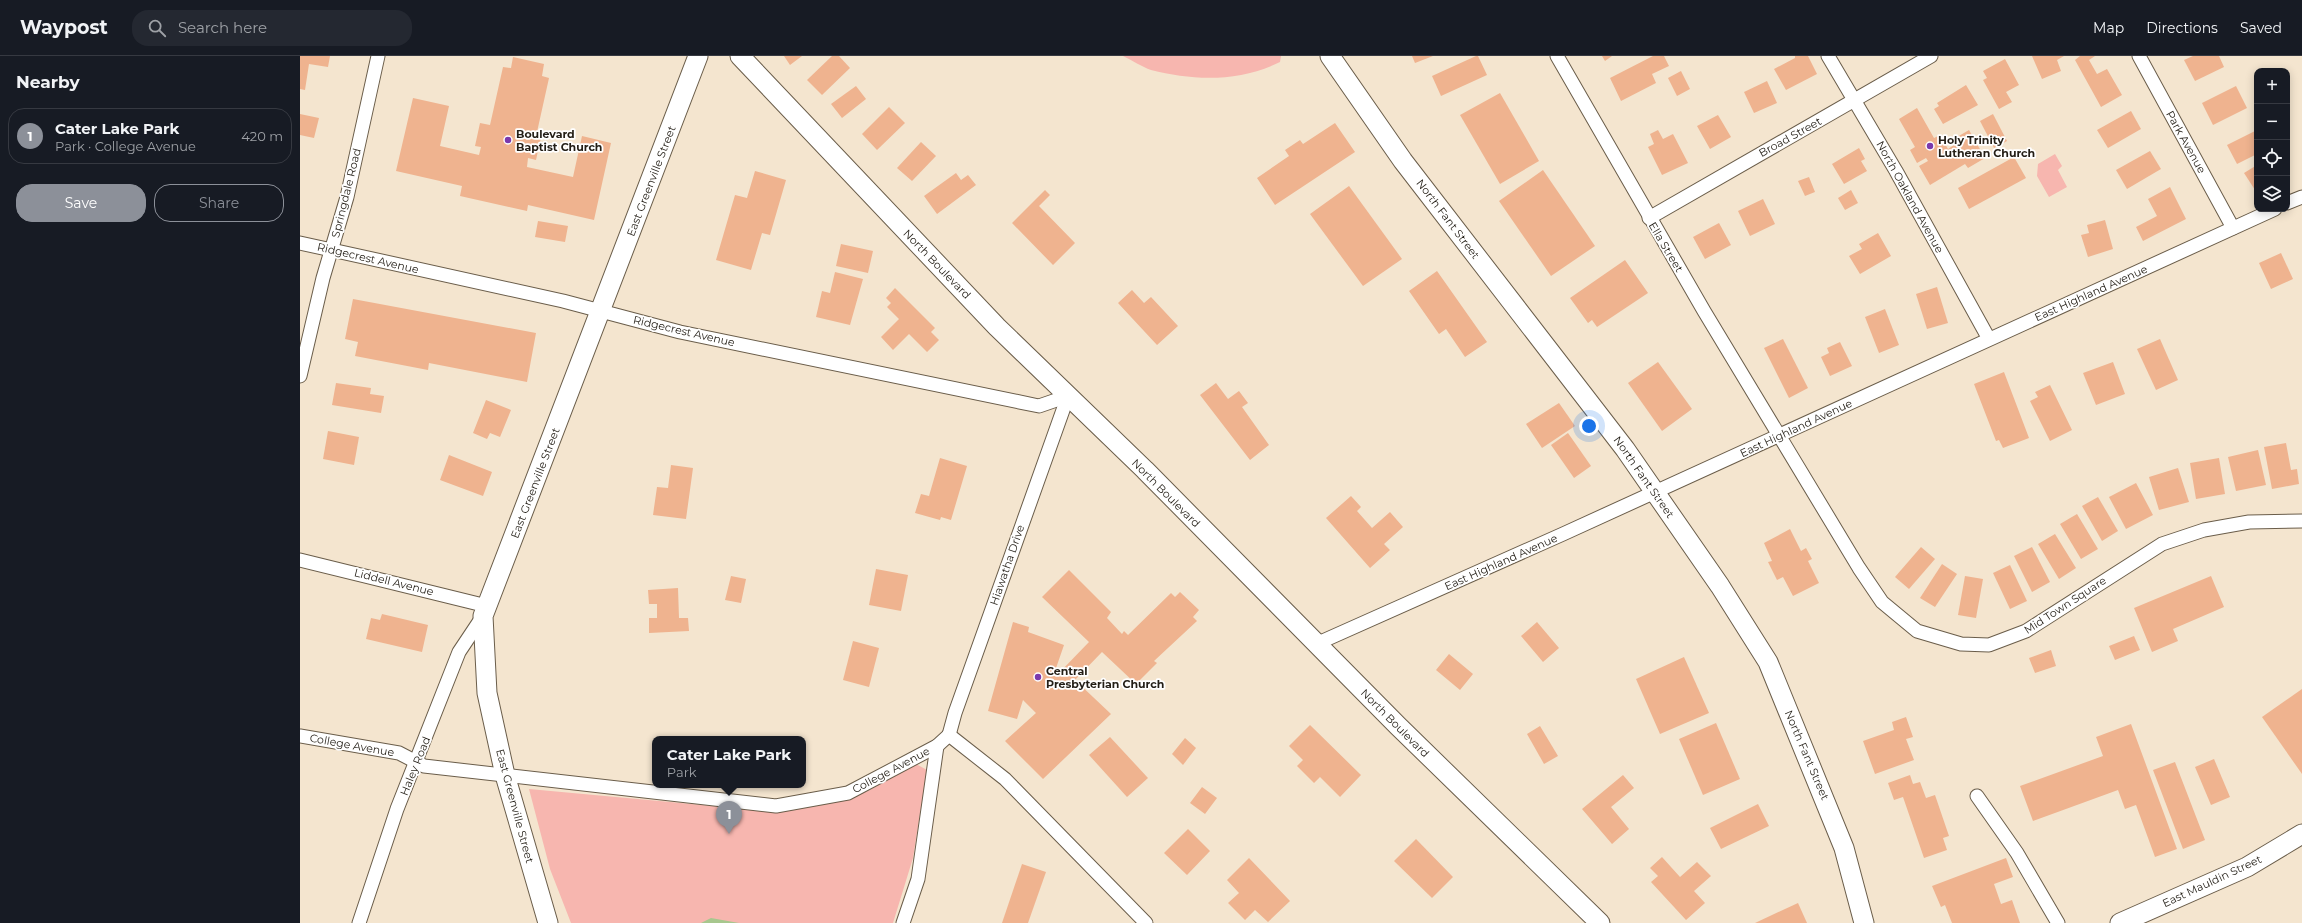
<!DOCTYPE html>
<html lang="en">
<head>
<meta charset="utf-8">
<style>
  :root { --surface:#171b24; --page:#242831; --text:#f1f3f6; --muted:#9ea1a6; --line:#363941; --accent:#8c9099 }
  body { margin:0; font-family:Montserrat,sans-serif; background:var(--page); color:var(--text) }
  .controls { position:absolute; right:12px; top:12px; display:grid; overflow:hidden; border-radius:8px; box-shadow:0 2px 10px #0003 }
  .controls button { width:36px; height:36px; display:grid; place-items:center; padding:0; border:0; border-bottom:1px solid var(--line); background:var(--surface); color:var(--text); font:20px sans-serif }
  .you { position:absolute; left:1289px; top:370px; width:14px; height:14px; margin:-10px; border:3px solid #fff; border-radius:50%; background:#1a73e8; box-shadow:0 0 0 6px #1a73e833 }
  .badge { display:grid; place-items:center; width:26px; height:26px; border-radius:50%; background:var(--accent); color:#fff; font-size:13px; font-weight:700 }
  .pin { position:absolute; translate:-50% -33px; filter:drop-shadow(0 1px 2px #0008) }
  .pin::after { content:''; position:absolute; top:21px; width:14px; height:12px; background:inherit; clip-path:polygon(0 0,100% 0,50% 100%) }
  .popup { position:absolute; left:352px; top:680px; width:154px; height:52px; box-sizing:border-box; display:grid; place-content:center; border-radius:8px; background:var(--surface); filter:drop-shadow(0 1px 3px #0005); font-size:13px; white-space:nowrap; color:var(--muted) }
  .popup b { font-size:15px; color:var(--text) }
  .popup::after { content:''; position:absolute; left:50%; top:100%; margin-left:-8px; border:8px solid transparent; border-top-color:var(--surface) }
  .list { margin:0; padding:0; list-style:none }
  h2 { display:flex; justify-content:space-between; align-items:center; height:52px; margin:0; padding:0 16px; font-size:17px }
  h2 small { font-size:13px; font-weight:400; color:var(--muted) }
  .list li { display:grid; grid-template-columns:26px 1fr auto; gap:12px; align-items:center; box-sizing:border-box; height:56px; margin:0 8px 8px; padding:0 8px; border:1px solid var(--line); border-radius:16px }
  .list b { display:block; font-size:15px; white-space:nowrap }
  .list p { margin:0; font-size:13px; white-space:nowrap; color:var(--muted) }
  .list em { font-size:13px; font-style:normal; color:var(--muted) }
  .actions { display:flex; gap:8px; padding:12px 16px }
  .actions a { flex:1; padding:9px 0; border:1px solid var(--accent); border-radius:16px; text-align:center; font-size:14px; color:var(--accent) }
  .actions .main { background:var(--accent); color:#fff }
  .icon { flex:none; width:22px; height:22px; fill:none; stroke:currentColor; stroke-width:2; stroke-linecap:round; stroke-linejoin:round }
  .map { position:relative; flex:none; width:2002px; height:867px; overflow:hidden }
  header { display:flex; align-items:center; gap:24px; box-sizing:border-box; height:56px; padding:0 20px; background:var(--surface); border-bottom:1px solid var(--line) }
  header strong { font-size:19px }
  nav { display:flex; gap:22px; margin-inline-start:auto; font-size:14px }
  .search { width:280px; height:36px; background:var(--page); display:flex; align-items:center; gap:10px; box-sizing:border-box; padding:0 14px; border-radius:16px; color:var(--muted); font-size:15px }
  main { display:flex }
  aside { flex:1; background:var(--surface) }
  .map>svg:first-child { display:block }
  .green { fill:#f7b6af }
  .water { fill:#a7c78e }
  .building { fill:#efb38f }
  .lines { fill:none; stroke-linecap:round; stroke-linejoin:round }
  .street-casing { stroke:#6a5d4a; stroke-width:15 }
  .secondary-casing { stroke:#6a5d4a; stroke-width:21 }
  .street { stroke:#fff; stroke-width:13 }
  .secondary { stroke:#fff; stroke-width:19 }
  .poi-dot { fill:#7a39ad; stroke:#fff; stroke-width:1.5 }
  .labels { text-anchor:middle; stroke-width:3.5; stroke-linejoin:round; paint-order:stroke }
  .poi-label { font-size:11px; font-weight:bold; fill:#231e16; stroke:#fff; text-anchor:start }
  .street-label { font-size:11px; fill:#231e16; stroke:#fff }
</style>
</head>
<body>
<header>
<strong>Waypost</strong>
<div class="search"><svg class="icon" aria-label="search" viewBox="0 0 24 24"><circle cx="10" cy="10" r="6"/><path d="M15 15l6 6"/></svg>Search here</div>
<nav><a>Map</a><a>Directions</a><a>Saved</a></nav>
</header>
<main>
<aside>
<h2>Nearby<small></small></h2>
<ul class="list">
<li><span class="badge">1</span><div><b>Cater Lake Park</b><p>Park · College Avenue</p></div><em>420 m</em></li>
</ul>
<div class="actions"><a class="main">Save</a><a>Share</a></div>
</aside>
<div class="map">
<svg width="2002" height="867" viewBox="0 0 2002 867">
  <rect width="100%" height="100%" fill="#f4e5cf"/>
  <!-- green -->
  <g class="green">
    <path d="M823 0H981L980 6C940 26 894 25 851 14 842 11 832 4 823 0Z"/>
    <path d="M1755 98 1762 110 1758 114 1767 131 1749 141 1737 120 1738 108Z"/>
    <path d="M616 708 627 714 613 802 593 867H271L250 813 229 733 457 754 518 750 568 735Z"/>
  </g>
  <!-- water -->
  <path class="water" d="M411 862 439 867H401Z"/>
  <!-- building -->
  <g class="building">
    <path d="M0 0H30L28 11 9 8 5 34 0 33Z"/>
    <path d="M484 0H502L490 9Z"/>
    <path d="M532 0H539L550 12 522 39 507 24Z"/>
    <path d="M1112 0H1133L1115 7Z"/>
    <path d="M1176 0H1178L1187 19 1141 40 1132 20Z"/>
    <path d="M1302 0H1312L1305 5Z"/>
    <path d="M1353 0H1364L1369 10 1352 18 1356 27 1321 45 1310 22Z"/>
    <path d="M1495 0H1508L1517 18 1486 34 1474 13 1495 2Z"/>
    <path d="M1732 0H1764L1757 4 1761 15 1742 23Z"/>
    <path d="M1780 0H1795L1789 4 1797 18 1807 13 1822 39 1801 51 1775 4Z"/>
    <path d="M1893 0H1919L1924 11 1895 25 1884 4Z"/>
    <path d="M213 1 244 8 242 20 249 22 237 76 242 77 236 104 228 102 227 111 273 121 282 80 311 87 294 164 228 149 227 155 160 140 162 130 96 115 113 42 149 50 140 90 179 99 181 91 175 90 180 67 190 69 203 11 211 12Z"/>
    <path d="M1705 3 1719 29 1706 36 1712 46 1699 53 1683 24 1687 22 1683 15Z"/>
    <path d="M1381 15 1390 33 1377 40 1368 22Z"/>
    <path d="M1467 25 1477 47 1454 57 1444 36Z"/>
    <path d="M1666 29 1678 49 1643 68 1634 53 1639 50 1637 47Z"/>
    <path d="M556 30 566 43 542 62 531 48Z"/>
    <path d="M1936 30 1947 52 1913 69 1902 47Z"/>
    <path d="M1200 37 1239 105 1200 128 1160 59Z"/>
    <path d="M589 51 605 67 577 94 562 78Z"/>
    <path d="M1617 52 1634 82 1640 79 1648 93 1654 89 1652 84 1669 74 1685 102 1668 112 1665 108 1630 129 1619 110 1628 105 1626 102 1617 107 1610 94 1615 91 1599 63Z"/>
    <path d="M1831 55 1841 73 1808 92 1797 74Z"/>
    <path d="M0 58 19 62 14 82 0 79Z"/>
    <path d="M1693 58 1707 85 1694 92 1680 65Z"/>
    <path d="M1418 59 1431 81 1410 93 1397 70Z"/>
    <path d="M1035 67 1055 96 975 149 957 122 989 100 985 94 1000 84 1003 88Z"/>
    <path d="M1358 74 1363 83 1373 78 1388 107 1362 119 1348 91 1354 88 1350 78Z"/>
    <path d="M1955 75 1957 98 1937 108 1927 89Z"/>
    <path d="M621 86 636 100 612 125 597 112Z"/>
    <path d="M1559 92 1565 103 1561 105 1567 115 1544 128 1532 108Z"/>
    <path d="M1850 95 1861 113 1827 133 1816 114Z"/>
    <path d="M1714 101 1726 122 1669 153 1658 132Z"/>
    <path d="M1957 109V137L1944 117Z"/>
    <path d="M1243 114 1295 190 1251 220 1199 145Z"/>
    <path d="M455 115 486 124 470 179 462 177 451 214 416 204 435 139 447 142Z"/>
    <path d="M656 117 661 124 668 119 676 129 637 158 624 140Z"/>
    <path d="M1509 121 1515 136 1505 140 1498 125Z"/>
    <path d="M1049 130 1102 203 1063 230 1010 158Z"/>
    <path d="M1870 131 1886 163 1843 185 1836 171 1857 160 1848 143Z"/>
    <path d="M745 134 750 139 739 150 775 187 753 209 712 167Z"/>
    <path d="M1551 134 1558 147 1545 154 1538 142Z"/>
    <path d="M1463 143 1475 168 1450 180 1438 155Z"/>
    <path d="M1805 164 1813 193 1788 201 1781 179 1789 177 1787 169Z"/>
    <path d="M238 165 268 170 265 186 235 181Z"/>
    <path d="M1419 167 1431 189 1405 203 1393 181Z"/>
    <path d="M1578 177 1591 200 1560 218 1549 200 1562 193 1559 188Z"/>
    <path d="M541 188 573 195 568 217 536 210Z"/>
    <path d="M1981 197 1993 223 1971 233 1959 207Z"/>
    <path d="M1325 204 1348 237 1297 271 1292 264 1288 267 1270 242Z"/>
    <path d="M1137 215 1187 286 1165 301 1146 273 1139 278 1109 235Z"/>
    <path d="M535 216 563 223 550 269 516 261 522 235 530 237Z"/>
    <path d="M1637 231 1648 267 1627 273 1616 238Z"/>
    <path d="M595 232 635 272 631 276 639 284 627 296 609 278 593 294 581 281 599 263 587 251 591 247 586 242Z"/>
    <path d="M832 234 844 247 851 241 878 270 857 289 818 247Z"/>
    <path d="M53 243 236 277 227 326 129 307 128 314 55 300 58 286 45 283Z"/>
    <path d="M1585 253 1599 289 1579 297 1565 261Z"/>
    <path d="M1483 283 1508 332 1489 342 1464 292Z"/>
    <path d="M1860 283 1878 324 1856 334 1837 293Z"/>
    <path d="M1540 286 1552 310 1530 320 1521 301 1529 297 1527 292Z"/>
    <path d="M1358 306 1392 353 1362 375 1328 327Z"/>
    <path d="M1813 306 1825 338 1796 349 1783 317Z"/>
    <path d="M1704 316 1729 382 1703 392 1699 384 1696 385 1674 328Z"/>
    <path d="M36 327 71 332 70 338 84 340 81 357 32 349Z"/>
    <path d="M916 327 928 343 939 335 948 347 942 351 969 389 950 404 900 339Z"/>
    <path d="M1750 329 1772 374 1750 385 1730 345 1738 341 1735 336Z"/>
    <path d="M186 344 211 354 200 381 190 377 187 383 173 377Z"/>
    <path d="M1259 347 1275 370 1242 392 1226 368Z"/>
    <path d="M28 375 59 381 54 409 23 403Z"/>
    <path d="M1268 377 1291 410 1274 422 1251 389Z"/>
    <path d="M1986 387 1991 414 1997 413 1999 428 1972 433 1964 391Z"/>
    <path d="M1958 394 1966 429 1936 435 1928 401Z"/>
    <path d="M149 399 192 416 183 440 140 424Z"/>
    <path d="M640 402 667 410 651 464 641 461 640 464 615 457 621 438 629 440Z"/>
    <path d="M1919 402 1925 438 1896 443 1890 407Z"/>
    <path d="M371 409 393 412 386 463 353 459 357 431 368 432Z"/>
    <path d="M1878 412 1889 446 1859 454 1849 421Z"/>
    <path d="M1836 427 1853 459 1826 473 1809 441Z"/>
    <path d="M1051 440 1061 451 1057 455 1072 472 1090 456 1103 471 1084 488 1090 494 1070 512 1026 462Z"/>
    <path d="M1798 441 1818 475 1802 485 1782 450Z"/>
    <path d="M1777 458 1798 493 1781 503 1760 468Z"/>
    <path d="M1490 473 1501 495 1506 492 1512 503 1508 505 1519 527 1493 540 1483 521 1477 524 1468 506 1472 505 1464 487Z"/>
    <path d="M1755 478 1776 512 1759 523 1738 488Z"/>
    <path d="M1621 491 1635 503 1609 533 1595 521Z"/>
    <path d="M1732 491 1750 526 1732 536 1714 500Z"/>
    <path d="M1642 508 1657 518 1635 551 1620 542Z"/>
    <path d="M1710 509 1727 545 1710 553 1693 517Z"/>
    <path d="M576 513 608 519 601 555 569 549Z"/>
    <path d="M769 514 811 556 807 562 822 578 824 575 828 579 871 537 875 541 880 536 899 554 893 561 897 565 854 605 857 607 836 628 802 596 775 624 811 658 743 723 705 685 736 657 723 644 717 663 688 655 713 566 729 571 728 576 764 589 755 615 758 618 789 586 742 541Z"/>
    <path d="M431 520 446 523 441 547 425 544Z"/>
    <path d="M1665 520 1683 523 1676 562 1658 559Z"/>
    <path d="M1911 520 1924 551 1873 573 1878 585 1852 596 1834 552Z"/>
    <path d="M378 532 379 562H388L389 575 349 577V562H357V548H349L348 534Z"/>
    <path d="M82 558 128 569 122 596 66 583 71 562 80 564Z"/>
    <path d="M1237 566 1259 592 1243 606 1221 580Z"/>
    <path d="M1834 580 1840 594 1815 604 1809 590Z"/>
    <path d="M553 585 579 592 569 631 543 624Z"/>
    <path d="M1751 594 1756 610 1735 617 1729 602Z"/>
    <path d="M1149 598 1173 618 1160 634 1136 614Z"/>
    <path d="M1384 601 1409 657 1360 678 1336 623Z"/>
    <path d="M2002 633V718L1962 661Z"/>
    <path d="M1606 661 1613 681 1606 683 1614 704 1575 718 1563 685 1594 674 1592 666Z"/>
    <path d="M1416 667 1440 723 1403 739 1379 683Z"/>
    <path d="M1831 668 1877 793 1855 801 1836 749 1825 753 1818 734 1733 765 1720 730 1803 700 1796 681Z"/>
    <path d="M1010 669 1061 719 1040 741 1020 721 1014 727 997 710 1003 704 989 690Z"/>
    <path d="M1240 670 1258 700 1244 708 1227 678Z"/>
    <path d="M810 681 848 722 827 741 789 699Z"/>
    <path d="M885 682 896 692 883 709 872 698Z"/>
    <path d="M1914 703 1930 741 1911 749 1895 711Z"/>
    <path d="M1875 706 1905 784 1883 793 1853 714Z"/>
    <path d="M1323 719 1334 732 1311 751 1329 773 1312 788 1282 753Z"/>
    <path d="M1610 719 1613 728 1620 726 1626 742 1635 739 1649 780 1643 782 1647 794 1624 802 1603 741 1594 744 1588 727Z"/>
    <path d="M902 731 917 742 905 758 890 747Z"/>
    <path d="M1458 748 1469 770 1421 793 1410 772Z"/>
    <path d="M888 773 910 795 887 819 864 797Z"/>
    <path d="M1116 783 1153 821 1132 842 1094 805Z"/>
    <path d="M1362 801 1380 821 1397 806 1411 820 1394 835 1405 847 1386 864 1351 826 1358 820 1350 812Z"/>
    <path d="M949 802 990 845 968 866 955 854 945 864 928 847 939 837 927 824Z"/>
    <path d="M1706 802 1713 821 1694 828 1701 848 1712 844 1720 867H1652L1645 849 1641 851 1632 830Z"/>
    <path d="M722 808 746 816 728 867H702Z"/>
    <path d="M1498 847 1507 867H1455Z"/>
  </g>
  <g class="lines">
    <!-- street casing -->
    <g class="street-casing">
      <g id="street">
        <path d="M1257 0 1404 255 1559 512 1582 546 1617 575 1661 588 1689 589 1726 575 1862 488 1904 474 1949 466 2002 465"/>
        <path d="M1528 0 1596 115 1689 283"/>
        <path d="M1839 0 1933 172"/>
        <path d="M1987 147 2002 141"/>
        <path d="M1349 162 1631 0"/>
        <path d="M0 187 263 245 380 276 739 350 768 340"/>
        <path d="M0 320 23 222 47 141 78 0"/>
        <path d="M0 504 187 550"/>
        <path d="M1016 588 1263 478 1975 153"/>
        <path d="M649 679 655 657 768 340"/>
        <path d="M649 679 705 723 846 867"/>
        <path d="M0 680 99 697 124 710 476 750 548 737 637 690 649 679"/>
        <path d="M1677 740 1717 797 1758 867"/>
        <path d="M59 867 97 753 159 596 183 560"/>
        <path d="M603 867 618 823 637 690"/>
      </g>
    </g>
    <!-- secondary casing -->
    <g class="secondary-casing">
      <g id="secondary">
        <path d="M440 0 697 271 845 414 1098 670 1300 867"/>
        <path d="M1030 0 1103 105 1325 393 1420 530 1468 606 1544 792 1564 867"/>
        <path d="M248 867 205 719 187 637 183 560 398 0"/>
        <path d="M1820 867 1947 811 2002 778"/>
      </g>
    </g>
    <!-- street -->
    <use href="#street" class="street"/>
    <!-- secondary -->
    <use href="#secondary" class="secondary"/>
  </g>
  <!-- markers -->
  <g class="poi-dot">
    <circle cx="208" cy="84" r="4"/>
    <circle cx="1630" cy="90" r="4"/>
    <circle cx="738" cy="621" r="4"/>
  </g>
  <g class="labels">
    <!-- poi labels -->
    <g class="poi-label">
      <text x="216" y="82">Boulevard<tspan x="216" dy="13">Baptist Church</tspan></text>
      <text x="1638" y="88">Holy Trinity<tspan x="1638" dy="13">Lutheran Church</tspan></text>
      <text x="746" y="619">Central<tspan x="746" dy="13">Presbyterian Church</tspan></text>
    </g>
    <!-- street labels -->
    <g class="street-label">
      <text transform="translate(1490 81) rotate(-29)" y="4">Broad Street</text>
      <text transform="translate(1886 86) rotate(61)" y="4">Park Avenue</text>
      <text transform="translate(351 125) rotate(-69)" y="4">East Greenville Street</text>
      <text transform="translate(46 137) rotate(-76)" y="4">Springdale Road</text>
      <text transform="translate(1610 141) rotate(61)" y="4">North Oakland Avenue</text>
      <text transform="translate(1148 163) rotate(53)" y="4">North Fant Street</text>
      <text transform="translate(1366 191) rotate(59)" y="4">Ella Street</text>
      <text transform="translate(68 202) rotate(13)" y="4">Ridgecrest Avenue</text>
      <text transform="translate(637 208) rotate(46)" y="4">North Boulevard</text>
      <text transform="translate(1791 237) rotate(-24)" y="4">East Highland Avenue</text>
      <text transform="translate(384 275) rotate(13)" y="4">Ridgecrest Avenue</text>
      <text transform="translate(1496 372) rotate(-25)" y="4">East Highland Avenue</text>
      <text transform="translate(1344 421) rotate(55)" y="4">North Fant Street</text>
      <text transform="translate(235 427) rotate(-69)" y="4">East Greenville Street</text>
      <text transform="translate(866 437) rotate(45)" y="4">North Boulevard</text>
      <text transform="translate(1201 506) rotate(-24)" y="4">East Highland Avenue</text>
      <text transform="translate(707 509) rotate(-71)" y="4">Hiawatha Drive</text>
      <text transform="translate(94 526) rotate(14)" y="4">Liddell Avenue</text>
      <text transform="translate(1765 549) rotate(-33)" y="4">Mid Town Square</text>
      <text transform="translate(1095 667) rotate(45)" y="4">North Boulevard</text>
      <text transform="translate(52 689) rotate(10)" y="4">College Avenue</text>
      <text transform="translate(1507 699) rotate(67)" y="4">North Fant Street</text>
      <text transform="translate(115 710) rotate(-68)" y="4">Haley Road</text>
      <text transform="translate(591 714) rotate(-28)" y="4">College Avenue</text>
      <text transform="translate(215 750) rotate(75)" y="4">East Greenville Street</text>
      <text transform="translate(1912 825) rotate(-25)" y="4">East Mauldin Street</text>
    </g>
  </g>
</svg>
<div class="controls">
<button>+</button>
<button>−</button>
<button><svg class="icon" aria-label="locate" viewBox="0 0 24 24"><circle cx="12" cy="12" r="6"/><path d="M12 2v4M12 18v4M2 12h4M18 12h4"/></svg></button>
<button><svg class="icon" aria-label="layers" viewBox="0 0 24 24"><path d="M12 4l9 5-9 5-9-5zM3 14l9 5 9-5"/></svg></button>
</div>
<div class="you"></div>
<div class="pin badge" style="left:429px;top:778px">1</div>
<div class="popup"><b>Cater Lake Park</b>Park</div>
</div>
</main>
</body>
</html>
